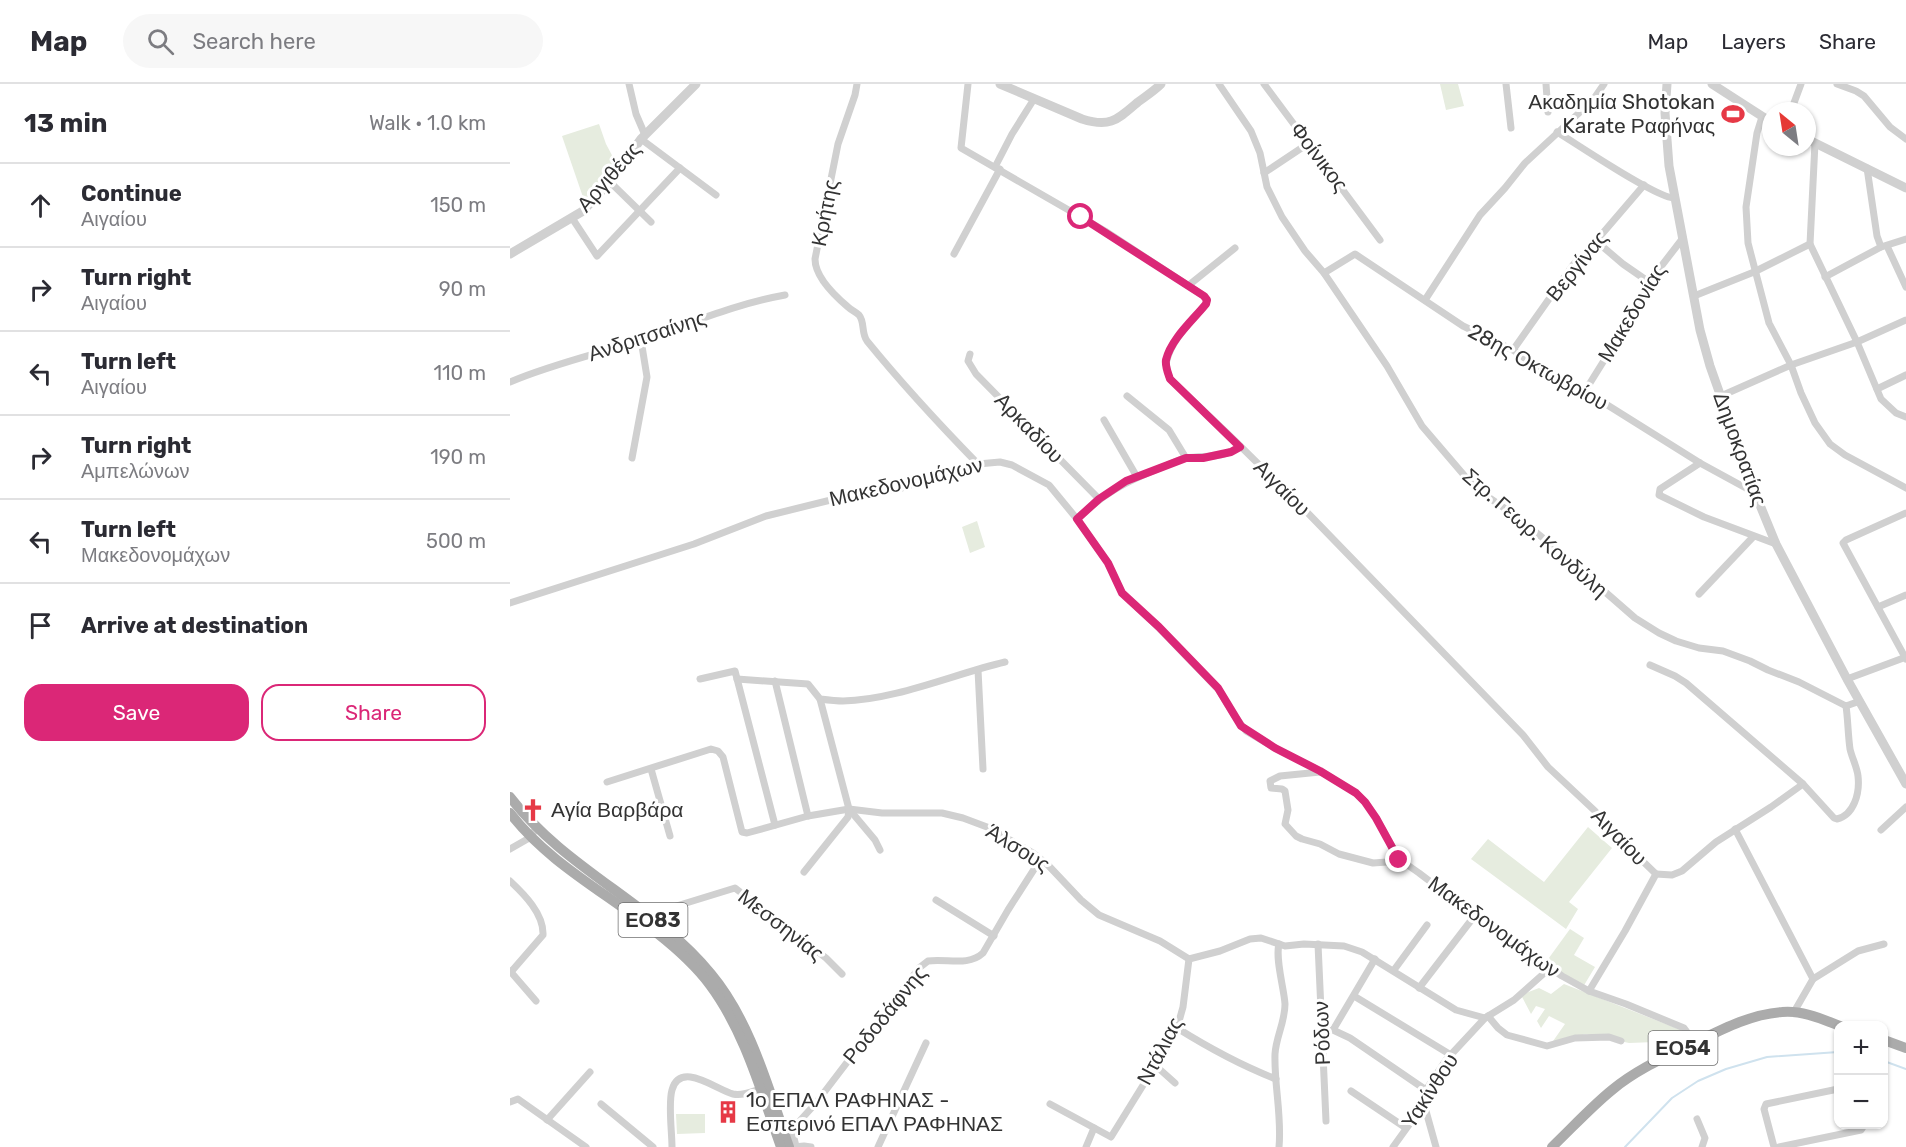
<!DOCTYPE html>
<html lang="en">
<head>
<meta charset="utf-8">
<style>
  :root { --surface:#fff; --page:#f7f7f7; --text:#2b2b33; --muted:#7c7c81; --line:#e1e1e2; --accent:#db2777 }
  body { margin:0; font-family:Rubik,sans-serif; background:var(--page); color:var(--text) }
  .controls { position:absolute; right:18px; bottom:18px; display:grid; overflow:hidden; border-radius:12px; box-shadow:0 2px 4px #0004 }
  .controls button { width:54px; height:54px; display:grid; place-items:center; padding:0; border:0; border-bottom:2px solid var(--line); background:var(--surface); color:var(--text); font:30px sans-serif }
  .compass { position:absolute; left:1252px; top:18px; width:54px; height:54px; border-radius:50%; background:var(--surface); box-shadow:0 2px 4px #0004; rotate:330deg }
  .stop { position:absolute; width:18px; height:18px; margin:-14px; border:4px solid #db2777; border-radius:50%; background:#fff }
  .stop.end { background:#db2777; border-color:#fff; box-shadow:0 2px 6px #0008 }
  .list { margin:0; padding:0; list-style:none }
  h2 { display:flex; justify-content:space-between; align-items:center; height:78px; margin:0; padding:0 24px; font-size:26px }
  h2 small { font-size:20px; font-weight:400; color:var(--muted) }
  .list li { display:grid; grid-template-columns:39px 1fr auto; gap:18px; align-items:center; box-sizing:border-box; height:84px; padding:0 24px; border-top:2px solid var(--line) }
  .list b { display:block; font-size:22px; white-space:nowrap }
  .list p { margin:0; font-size:20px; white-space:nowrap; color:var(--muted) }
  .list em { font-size:20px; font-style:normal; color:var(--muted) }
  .actions { display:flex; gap:12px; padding:18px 24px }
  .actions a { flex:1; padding:14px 0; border:2px solid var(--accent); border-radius:18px; text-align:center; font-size:21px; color:var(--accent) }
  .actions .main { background:var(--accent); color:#fff }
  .icon { flex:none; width:33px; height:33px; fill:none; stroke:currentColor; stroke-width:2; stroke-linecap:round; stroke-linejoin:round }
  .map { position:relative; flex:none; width:1396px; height:1063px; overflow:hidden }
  header { display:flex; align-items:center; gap:36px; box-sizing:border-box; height:84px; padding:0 30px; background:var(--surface); border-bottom:2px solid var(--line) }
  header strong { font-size:28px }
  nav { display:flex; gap:33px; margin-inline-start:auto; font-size:21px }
  .search { width:420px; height:54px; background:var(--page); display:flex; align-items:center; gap:15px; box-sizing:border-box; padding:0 21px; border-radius:33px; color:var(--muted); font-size:22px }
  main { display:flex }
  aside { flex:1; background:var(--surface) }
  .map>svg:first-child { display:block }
  .green { fill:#e6ecdf }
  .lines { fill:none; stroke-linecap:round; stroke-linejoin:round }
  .stream { stroke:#cfe2ee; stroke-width:2 }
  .minor { stroke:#d0d0d0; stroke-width:7 }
  .tertiary { stroke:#d0d0d0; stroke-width:9 }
  .primary { stroke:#ababab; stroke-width:10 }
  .route { stroke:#db2777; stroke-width:8 }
  .labels { text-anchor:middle; stroke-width:6; stroke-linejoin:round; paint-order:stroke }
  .shield { fill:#fff; stroke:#707070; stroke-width:1.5 }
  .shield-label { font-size:20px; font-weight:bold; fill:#333 }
  .poi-label { font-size:21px; fill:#333; stroke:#fff; text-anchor:start }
  .street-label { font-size:21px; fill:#333; stroke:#fff }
</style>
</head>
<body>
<header>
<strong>Map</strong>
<div class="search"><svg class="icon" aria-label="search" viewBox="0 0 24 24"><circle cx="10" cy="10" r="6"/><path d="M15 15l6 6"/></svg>Search here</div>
<nav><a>Map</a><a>Layers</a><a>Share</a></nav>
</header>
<main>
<aside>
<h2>13 min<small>Walk · 1.0 km</small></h2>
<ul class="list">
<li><svg class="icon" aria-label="ahead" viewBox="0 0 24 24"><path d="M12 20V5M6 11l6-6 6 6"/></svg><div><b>Continue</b><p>Αιγαίου</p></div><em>150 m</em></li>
<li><svg class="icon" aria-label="right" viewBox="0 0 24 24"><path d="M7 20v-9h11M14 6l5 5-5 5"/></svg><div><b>Turn right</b><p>Αιγαίου</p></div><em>90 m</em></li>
<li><svg class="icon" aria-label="left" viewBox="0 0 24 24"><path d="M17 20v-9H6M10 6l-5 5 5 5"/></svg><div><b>Turn left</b><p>Αιγαίου</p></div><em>110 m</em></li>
<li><svg class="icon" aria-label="right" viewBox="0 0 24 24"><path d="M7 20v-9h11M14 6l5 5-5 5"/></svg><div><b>Turn right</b><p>Αμπελώνων</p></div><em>190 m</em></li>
<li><svg class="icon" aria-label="left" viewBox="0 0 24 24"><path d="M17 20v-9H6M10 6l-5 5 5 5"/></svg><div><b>Turn left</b><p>Μακεδονομάχων</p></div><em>500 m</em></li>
<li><svg class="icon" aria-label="arrive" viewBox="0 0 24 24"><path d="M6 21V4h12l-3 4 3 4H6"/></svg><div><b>Arrive at destination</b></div></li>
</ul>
<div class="actions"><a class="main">Save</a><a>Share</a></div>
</aside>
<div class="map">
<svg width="1396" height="1063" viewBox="0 0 1396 1063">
  <rect width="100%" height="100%" fill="#fff"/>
  <!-- green -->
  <g class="green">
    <path d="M930 0H948L954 22 936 26Z"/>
    <path d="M89 40 96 60 104 75V83L75 119 52 52Z"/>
    <path d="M467 437 475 463 460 469 452 443Z"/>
    <path d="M1078 743 1102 764 1059 818 1068 825 1056 845 961 775 978 755 1034 798Z"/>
    <path d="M1060 845 1074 854 1064 871 1085 883 1073 903 1036 878Z"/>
    <path d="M1054 900 1171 946 1172 957 1119 959 1077 950 1057 954 1041 960 1055 940 1039 932 1031 944 1027 937 1035 925 1026 922 1021 930 1011 911 1029 904 1041 910Z"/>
    <path d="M166 1030H195V1049L167 1050Z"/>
  </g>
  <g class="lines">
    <!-- stream -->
    <g class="stream">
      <path d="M1374 977 1396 985"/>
      <path d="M1115 1063 1162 1014 1188 997 1216 985 1257 973 1328 968"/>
    </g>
    <!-- minor -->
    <g class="minor">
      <path d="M119 0 126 30 135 51"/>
      <path d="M347 0 345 11 328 60 305 175C305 193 325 212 338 223 341 226 346 228 349 231 355 238 351 249 357 257 392 300 429 340 468 380"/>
      <path d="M458 0 451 64 595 147 694 212 697 216 696 220C683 236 662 255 657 276 655 282 658 289 660 295L718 350 792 423 1013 651 1038 683 1085 727 1116 761 1146 790"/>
      <path d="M709 0 741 47 750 69 757 103 772 133 795 167 814 189 877 282 912 342 965 404 1003 430 1038 458 1125 534 1149 549 1166 557 1189 564 1213 567 1240 577 1258 586 1289 598 1336 622 1350 617"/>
      <path d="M754 0 870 156"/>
      <path d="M996 0 1001 44"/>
      <path d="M1036 0 1038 28"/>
      <path d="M1327 0 1346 7 1354 12 1380 43 1396 55"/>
      <path d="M1281 27 1291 0"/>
      <path d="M1252 33 1247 49 1236 123 1238 159 1259 239 1281 281 1291 309 1305 339 1320 360 1335 371 1396 404"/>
      <path d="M1047 48C1067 60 1146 114 1164 114"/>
      <path d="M131 55 206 111"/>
      <path d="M1305 59 1300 160 1347 258 1371 315 1386 329 1396 333"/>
      <path d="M485 83 502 50 524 15"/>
      <path d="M1357 84 1367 152 1371 163"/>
      <path d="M754 89 799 59"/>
      <path d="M100 98 141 138"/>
      <path d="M62 134 87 172 170 84"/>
      <path d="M1086 157 1113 180 1139 198"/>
      <path d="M1377 162 1396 203"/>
      <path d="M444 170 490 85"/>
      <path d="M814 189 845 170 953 242 1003 266 1020 278 1075 307 1190 379 1245 409"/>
      <path d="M1315 193 1371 163 1396 155"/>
      <path d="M679 201 725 164"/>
      <path d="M1184 212 1244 188 1300 160"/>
      <path d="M915 216 970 131 995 104 1015 79 1083 16 1094 0"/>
      <path d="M1003 266 1063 181 1086 157 1134 101"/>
      <path d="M460 270 458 277 466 290 589 415"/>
      <path d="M0 298C42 280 87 270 131 256 179 240 225 220 275 211"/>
      <path d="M1367 305 1396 291"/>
      <path d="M1075 307 1113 246 1139 198 1173 154"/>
      <path d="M617 312 659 346 676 374"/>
      <path d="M1211 312 1281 281 1347 258 1396 236"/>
      <path d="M594 336 627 393"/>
      <path d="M122 374 137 293 131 256"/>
      <path d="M1190 379 1150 405 1149 411 1194 433 1266 460"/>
      <path d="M1396 429 1336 456 1333 459 1396 575"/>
      <path d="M567 435C594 409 615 398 650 384 658 381 668 376 676 374 697 371 711 375 730 363"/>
      <path d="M1189 510 1243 453"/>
      <path d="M0 519 184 460 256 432 337 412 359 410 392 404 442 386 468 380 490 378 502 381 539 401 567 435 598 479 612 509 649 544 708 605 724 631 736 647 765 664 810 687 846 709 855 718 866 734 889 775 909 789 984 846 1052 892 1079 907 1116 920 1174 944 1185 959"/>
      <path d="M1368 523 1396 511"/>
      <path d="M1140 581 1165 592 1176 599 1293 700 1324 734 1327 735C1344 731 1350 709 1348 692 1347 683 1342 674 1340 665 1338 651 1338 636 1336 622"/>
      <path d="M468 586 473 685"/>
      <path d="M190 595 225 587 265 741"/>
      <path d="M227 595 298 600 310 615C318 616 326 617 333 617 385 616 444 590 495 578"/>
      <path d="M1337 595 1396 573"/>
      <path d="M265 597 298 732"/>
      <path d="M141 685 160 752"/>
      <path d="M810 688 770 692 760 697 761 704 772 705 775 707 778 726 775 740 786 752 792 755 810 760 829 770 863 779 877 778 885 771"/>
      <path d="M97 698 201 665 208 667 213 673 232 748 237 749 298 732 339 725 372 729H432L453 734 477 743 523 769 537 780 571 816 589 831 650 857 679 875 710 867 740 855 751 854 775 862 794 860 834 862 852 868 946 926 975 934"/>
      <path d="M339 725 365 756 370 766"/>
      <path d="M1225 745 1303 895 1284 928"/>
      <path d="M1371 746 1396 723"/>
      <path d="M0 765 21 753 26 744"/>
      <path d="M294 788 338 733 339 725 310 615"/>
      <path d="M1146 790 1162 791 1172 787 1206 758 1261 723 1293 700"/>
      <path d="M0 797C14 810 34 830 33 851L1 888"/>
      <path d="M426 816 484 852"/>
      <path d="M140 833 147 828 225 804 316 874 332 890"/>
      <path d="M808 860 816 1037"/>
      <path d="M884 886 917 841"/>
      <path d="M0 887 26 917"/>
      <path d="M1303 895 1348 867 1374 860"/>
      <path d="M909 904 966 830"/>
      <path d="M1079 907 1115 847 1146 790"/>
      <path d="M844 912 941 971"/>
      <path d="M978 932 988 944 997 951 1037 962 1065 954 1099 953 1111 957"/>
      <path d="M667 944C699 964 730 981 766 995"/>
      <path d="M823 946 840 954 916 1006"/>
      <path d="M812 947 823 946 865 875"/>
      <path d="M646 982 665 999"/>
      <path d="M841 1007 896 1044"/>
      <path d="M0 1018 8 1015 76 1063"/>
      <path d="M91 1020 143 1063"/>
      <path d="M540 1020 601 1053 666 948 673 923 679 875"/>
      <path d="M914 1020 926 1063"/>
      <path d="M1187 1035 1195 1054 1192 1063"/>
      <path d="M37 1036 80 988"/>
      <path d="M286 1062 283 1050 286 1041 306 1019 409 884 418 877C436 874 458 883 473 869L498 826 530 776"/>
      <path d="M162 1063C162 1048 158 1020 162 1006 170 976 207 1006 223 1010 232 1012 241 1008 250 1005"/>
      <path d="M284 1063 294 1062 301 1063"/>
      <path d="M368 1063 416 959"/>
      <path d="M576 1063 584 1044"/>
      <path d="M769 1063C772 1032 764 1001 765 970 766 953 775 938 775 920 774 904 765 875 769 860"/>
      <path d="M883 1063 914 1020 916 1006 936 976 975 934 1004 916 1040 884"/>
      <path d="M1264 1063 1254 1025 1256 1020 1328 1005"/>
      <path d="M1269 1063 1351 1046 1355 1040"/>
    </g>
    <!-- tertiary -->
    <g class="tertiary">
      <path d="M490 0 572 35C600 44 607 36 628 18 636 12 644 7 651 0"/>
      <path d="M1157 0 1155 29 1159 82 1190 246 1200 282 1245 409 1266 460 1337 595 1396 700"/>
      <path d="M1202 0 1261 38"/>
      <path d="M1297 55 1396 104"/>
      <path d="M0 170 73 127 100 98 131 55 186 0"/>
    </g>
    <!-- primary -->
    <g class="primary">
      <path d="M0 713C55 785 145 821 201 890 241 938 258 1004 279 1063"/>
      <path d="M0 729C39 780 99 810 148 850 167 865 185 881 200 901 235 948 251 1008 271 1063"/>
      <path d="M1374 956 1396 964"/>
      <path d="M1042 1063C1062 1044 1081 1023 1102 1006 1125 987 1151 975 1178 962 1207 948 1239 930 1272 928 1292 926 1312 935 1330 942"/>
    </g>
  </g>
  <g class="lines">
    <!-- route -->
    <path class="route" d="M571 133 694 212 697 216 696 220C683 236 661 255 656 276 655 282 658 289 660 295L730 363 721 368 693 374H676L616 397 589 415 567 435 598 479 612 509 649 543 708 604 731 642 765 664 810 687 846 709 855 718 866 734 889 776"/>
  </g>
  <!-- icons -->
  <defs>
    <g id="stadium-bare" transform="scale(1.8)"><path d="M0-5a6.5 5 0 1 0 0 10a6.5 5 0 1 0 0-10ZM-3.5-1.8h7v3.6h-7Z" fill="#e63946" stroke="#fff" stroke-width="2.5" paint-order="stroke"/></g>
    <g id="church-bare" transform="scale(1.8)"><path d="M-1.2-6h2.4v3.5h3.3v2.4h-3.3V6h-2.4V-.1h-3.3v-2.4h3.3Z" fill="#e63946" stroke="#fff" stroke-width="2.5" paint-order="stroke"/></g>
    <g id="building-bare" transform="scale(1.8)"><path d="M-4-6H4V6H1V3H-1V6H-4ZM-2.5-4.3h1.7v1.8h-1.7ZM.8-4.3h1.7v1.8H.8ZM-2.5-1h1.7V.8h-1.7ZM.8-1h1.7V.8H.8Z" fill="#e63946" stroke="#fff" stroke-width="2.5" paint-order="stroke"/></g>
  </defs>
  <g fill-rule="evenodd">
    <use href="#stadium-bare" x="1223" y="30"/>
    <use href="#church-bare" x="23" y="726"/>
    <use href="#building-bare" x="218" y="1028"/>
  </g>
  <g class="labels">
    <!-- shield labels -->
    <g class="shield">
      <rect x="108.5" y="819" width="69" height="34" rx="4.5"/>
      <rect x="1138.5" y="947" width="69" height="34" rx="4.5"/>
    </g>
    <g class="shield-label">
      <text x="143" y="843">ΕΟ83</text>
      <text x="1173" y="971">ΕΟ54</text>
    </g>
    <!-- poi labels -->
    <g class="poi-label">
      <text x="1205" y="25" text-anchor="end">Ακαδημία Shotokan<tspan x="1205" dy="24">Karate Ραφήνας</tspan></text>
      <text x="41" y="733">Αγία Βαρβάρα</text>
      <text x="236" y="1023">1ο ΕΠΑΛ ΡΑΦΗΝΑΣ -<tspan x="236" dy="24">Εσπερινό ΕΠΑΛ ΡΑΦΗΝΑΣ</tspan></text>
    </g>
    <!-- street labels -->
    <g class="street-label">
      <text transform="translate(809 73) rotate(53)" y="7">Φοίνικος</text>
      <text transform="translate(99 93) rotate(-49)" y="7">Αργιθέας</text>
      <text transform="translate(315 129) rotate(-79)" y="7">Κρήτης</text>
      <text transform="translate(1067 182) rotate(-51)" y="7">Βεργίνας</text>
      <text transform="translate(1122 229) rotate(-59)" y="7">Μακεδονίας</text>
      <text transform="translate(137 252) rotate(-18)" y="7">Ανδριτσαίνης</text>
      <text transform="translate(1028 283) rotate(29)" y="7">28ης Οκτωβρίου</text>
      <text transform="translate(519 344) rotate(46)" y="7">Αρκαδίου</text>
      <text transform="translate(1230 365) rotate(70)" y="7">Δημοκρατίας</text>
      <text transform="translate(396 398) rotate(-13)" y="7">Μακεδονομάχων</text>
      <text transform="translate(772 404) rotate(45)" y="7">Αιγαίου</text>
      <text transform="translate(1025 449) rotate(41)" y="7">Στρ. Γεωρ. Κονδύλη</text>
      <text transform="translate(1109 753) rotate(46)" y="7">Αιγαίου</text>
      <text transform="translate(508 764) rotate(32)" y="7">Άλσους</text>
      <text transform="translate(271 841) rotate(38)" y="7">Μεσσηνίας</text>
      <text transform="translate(984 843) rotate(36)" y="7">Μακεδονομάχων</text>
      <text transform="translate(375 931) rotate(-51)" y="7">Ροδοδάφνης</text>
      <text transform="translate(812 949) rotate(-92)" y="7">Ρόδων</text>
      <text transform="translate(650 967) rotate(-62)" y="7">Ντάλιας</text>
      <text transform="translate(920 1007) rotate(-57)" y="7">Υακίνθου</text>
    </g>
  </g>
</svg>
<div class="controls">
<button>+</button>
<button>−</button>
</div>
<svg class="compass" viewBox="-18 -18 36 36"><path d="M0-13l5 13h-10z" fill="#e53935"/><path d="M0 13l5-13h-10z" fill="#7c7c81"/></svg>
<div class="stop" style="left:571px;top:133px"></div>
<div class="stop end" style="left:889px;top:776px"></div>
</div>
</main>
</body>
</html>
